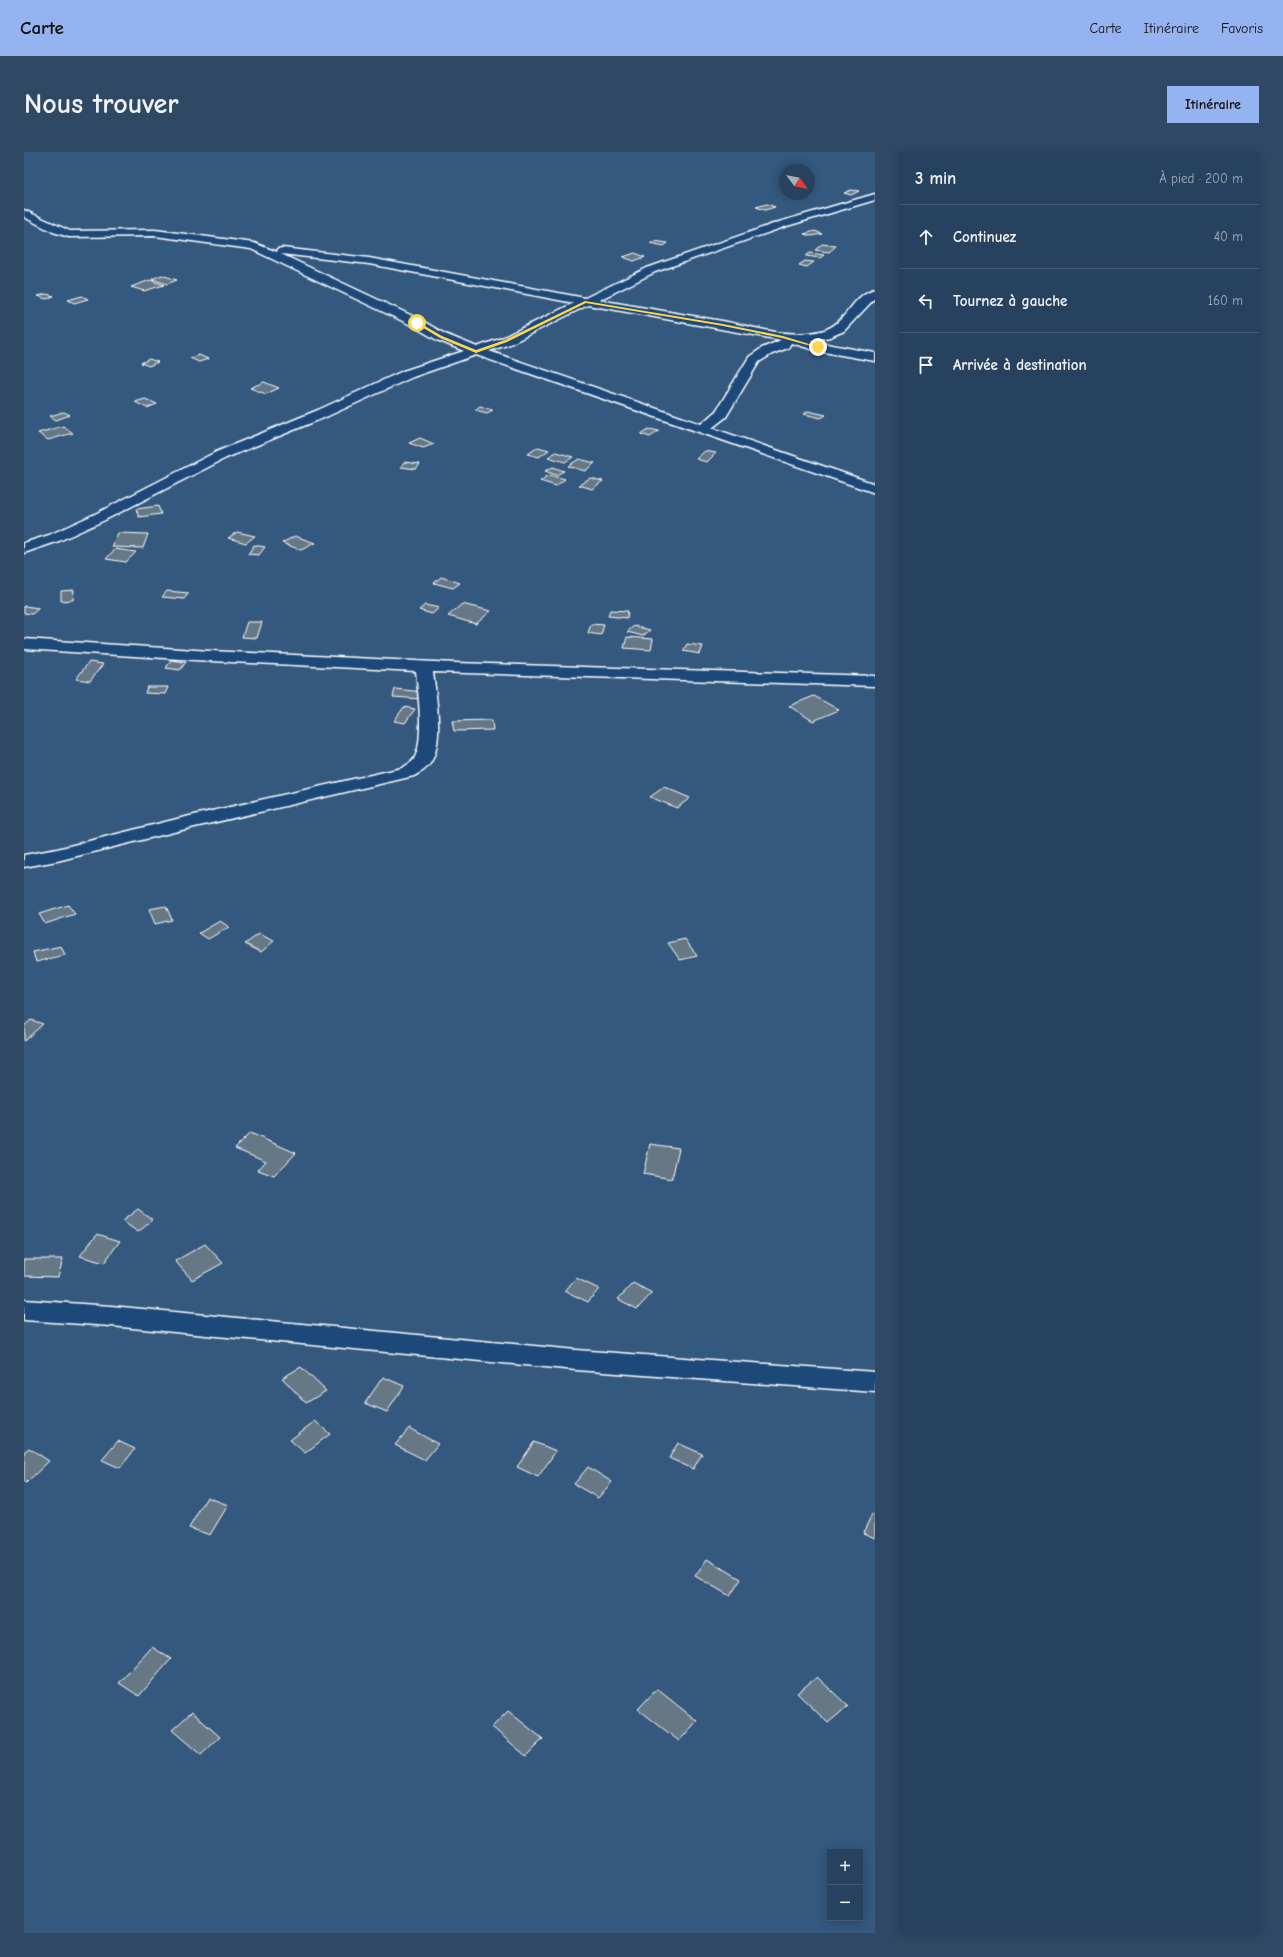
<!DOCTYPE html>
<html lang="fr">
<head>
<meta charset="utf-8">
<style>
  :root { --surface:#27425e; --page:#2f4964; --text:#f1f3f6; --muted:#a4b0bc; --line:#435b73; --accent:#95b2f1 }
  body { margin:0; font-family:"Comic Neue",sans-serif; background:var(--page); color:var(--text) }
  .controls { position:absolute; right:12px; bottom:12px; display:grid; overflow:hidden; border-radius:0px; box-shadow:0 2px 10px #0003 }
  .controls button { width:36px; height:36px; display:grid; place-items:center; padding:0; border:0; border-bottom:1px solid var(--line); background:var(--surface); color:var(--text); font:20px sans-serif }
  .compass { position:absolute; left:755px; top:12px; width:36px; height:36px; border-radius:50%; background:var(--surface); box-shadow:0 2px 10px #0003; rotate:122deg }
  .stop { position:absolute; width:12px; height:12px; margin:-9px; border:3px solid #ffd54a; border-radius:50%; background:#fff }
  .stop.end { background:#ffd54a; border-color:#fff; box-shadow:0 1px 4px #0008 }
  .list { margin:0; padding:0; list-style:none }
  h2 { display:flex; justify-content:space-between; align-items:center; height:52px; margin:0; padding:0 16px; font-size:17px }
  h2 small { font-size:13px; font-weight:400; color:var(--muted) }
  .list li { display:grid; grid-template-columns:26px 1fr auto; gap:12px; align-items:center; box-sizing:border-box; height:64px; padding:0 16px; border-top:1px solid var(--line) }
  .list b { display:block; font-size:15px; white-space:nowrap }
  .list em { font-size:13px; font-style:normal; color:var(--muted) }
  .icon { flex:none; width:22px; height:22px; fill:none; stroke:currentColor; stroke-width:2; stroke-linecap:round; stroke-linejoin:round }
  .map { position:relative; flex:none; width:851px; height:1781px; overflow:hidden; border-radius:0px }
  header { display:flex; align-items:center; gap:24px; box-sizing:border-box; height:56px; padding:0 20px; background:var(--accent); color:#111 }
  header strong { font-size:19px }
  nav { display:flex; gap:22px; margin-inline-start:auto; font-size:14px }
  .intro { display:flex; align-items:center; justify-content:space-between; box-sizing:border-box; height:96px; padding:0 24px }
  h1 { margin:0; font-size:28px }
  .button { padding:10px 18px; border-radius:0px; background:var(--accent); color:#111; font-size:14px; font-weight:700 }
  main { display:flex; gap:24px; padding:0 24px }
  aside { flex:1; background:var(--surface); border-radius:0px; box-shadow:0 2px 10px #0003 }
  .map>svg:first-child { display:block }
  .building { fill:#667886; stroke:#fff }
  .lines { fill:none; stroke-linecap:round; stroke-linejoin:round }
  .minor-casing { stroke:#fff; stroke-width:3 }
  .minor { fill:#1f4a7a; fill-rule:evenodd }
  .route { fill:#ffd54a }
</style>
</head>
<body>
<header>
<strong>Carte</strong>
<nav><a>Carte</a><a>Itinéraire</a><a>Favoris</a></nav>
</header>
<div class="intro"><h1>Nous trouver</h1><a class="button">Itinéraire</a></div>
<main>
<div class="map">
<svg width="851" height="1781" viewBox="0 0 851 1781">
  <rect width="100%" height="100%" fill="#34587e"/>
  <filter id="ink" filterUnits="userSpaceOnUse"><feTurbulence type="fractalNoise" baseFrequency=".025" numOctaves="2"/><feDisplacementMap in="SourceGraphic" scale="8" xChannelSelector="R" yChannelSelector="G"/><feConvolveMatrix kernelMatrix="1 2 1 2 8 2 1 2 1" color-interpolation-filters="sRGB"/></filter>
  <g filter="url(#ink)">
    <!-- building -->
    <g class="building">
      <path d="M827 38 835 39 827 43 820 41Z"/>
      <path d="M743 52 751 55 741 58 732 55Z"/>
      <path d="M791 79 798 82 787 84 780 82Z"/>
      <path d="M630 89 644 91 640 94 626 91Z"/>
      <path d="M798 92 812 94 805 100 791 98Z"/>
      <path d="M611 101 621 105 610 109 599 105Z"/>
      <path d="M786 101 800 103 796 106 782 104Z"/>
      <path d="M781 109 790 110 783 115 775 113Z"/>
      <path d="M138 123 153 128 143 132 128 127Z"/>
      <path d="M126 128 140 133 120 139 107 135Z"/>
      <path d="M22 142 30 144 22 147 14 144Z"/>
      <path d="M58 144 64 147 50 151 44 148Z"/>
      <path d="M175 203 184 207 175 210 166 206Z"/>
      <path d="M125 207 134 210 125 214 117 211Z"/>
      <path d="M240 230 255 236 242 242 226 236Z"/>
      <path d="M121 247 133 252 123 256 111 250Z"/>
      <path d="M456 254 469 258 463 261 451 258Z"/>
      <path d="M784 259 802 263 797 266 780 262Z"/>
      <path d="M40 260 46 263 32 268 26 264Z"/>
      <path d="M39 274 49 281 24 288 14 281Z"/>
      <path d="M625 277 635 279 626 285 617 282Z"/>
      <path d="M396 286 410 292 399 296 385 291Z"/>
      <path d="M514 295 525 298 515 305 504 302Z"/>
      <path d="M681 299 692 301 683 310 672 307Z"/>
      <path d="M532 300 549 305 541 310 524 305Z"/>
      <path d="M555 307 571 311 561 319 544 314Z"/>
      <path d="M380 310 396 312 392 317 377 315Z"/>
      <path d="M529 315 540 319 532 323 521 319Z"/>
      <path d="M525 323 541 327 532 334 516 329Z"/>
      <path d="M566 326 579 329 568 337 555 333Z"/>
      <path d="M134 354 137 362 115 365 112 357Z"/>
      <path d="M213 380 231 384 222 391 204 386Z"/>
      <path d="M94 381 124 382 119 396 88 395Z"/>
      <path d="M271 384 291 391 277 398 258 391Z"/>
      <path d="M230 393 241 395 235 403 224 402Z"/>
      <path d="M91 397 112 400 102 410 82 407Z"/>
      <path d="M417 425 436 431 429 436 410 431Z"/>
      <path d="M50 438 49 448 37 449V439Z"/>
      <path d="M143 439 165 441 160 447 138 445Z"/>
      <path d="M438 452 467 459 452 472 424 464Z"/>
      <path d="M401 453 415 456 408 462 395 458Z"/>
      <path d="M0 454 15 456 8 462 0 461Z"/>
      <path d="M586 458 604 459 603 466 584 464Z"/>
      <path d="M223 470H238L233 486 218 485Z"/>
      <path d="M567 472 580 473 577 483 564 481Z"/>
      <path d="M610 474 626 478 619 484 603 480Z"/>
      <path d="M603 485 629 487 627 498 600 496Z"/>
      <path d="M663 492 679 494 676 502 659 499Z"/>
      <path d="M147 508 162 510 156 518 142 516Z"/>
      <path d="M65 510 79 512 66 529 52 527Z"/>
      <path d="M123 535H144L141 542 121 541Z"/>
      <path d="M371 537 399 540 397 547 369 545Z"/>
      <path d="M790 544 815 558 789 569 765 554Z"/>
      <path d="M380 555 391 557 381 571 370 569Z"/>
      <path d="M468 568 469 578 430 579 428 569Z"/>
      <path d="M640 635 666 646 653 656 626 645Z"/>
      <path d="M44 753 51 762 21 772 15 762Z"/>
      <path d="M142 754 148 768 131 772 125 757Z"/>
      <path d="M196 769 205 775 184 787 175 781Z"/>
      <path d="M235 782 250 789 237 800 221 792Z"/>
      <path d="M661 787 673 804 656 808 644 791Z"/>
      <path d="M37 794 41 803 12 810 9 800Z"/>
      <path d="M7 868 19 872 0 889V874Z"/>
      <path d="M226 981 272 1001 250 1024 234 1018 242 1009 211 996Z"/>
      <path d="M626 992 655 996 648 1027 619 1022Z"/>
      <path d="M114 1057 129 1068 114 1080 98 1069Z"/>
      <path d="M73 1082 96 1089 80 1111 56 1104Z"/>
      <path d="M181 1092 199 1111 168 1128 151 1109Z"/>
      <path d="M0 1107H39L34 1125 0 1124Z"/>
      <path d="M552 1126 575 1137 564 1150 541 1139Z"/>
      <path d="M609 1131 628 1141 613 1157 594 1147Z"/>
      <path d="M277 1215 302 1239 282 1251 258 1226Z"/>
      <path d="M359 1225 380 1234 363 1260 341 1251Z"/>
      <path d="M291 1269 306 1282 281 1301 266 1288Z"/>
      <path d="M385 1276 414 1292 401 1308 371 1293Z"/>
      <path d="M94 1289 111 1297 96 1316 78 1308Z"/>
      <path d="M510 1290 532 1299 514 1325 493 1315Z"/>
      <path d="M654 1291 678 1302 669 1317 645 1306Z"/>
      <path d="M5 1296 25 1309 2 1331 0 1330V1300Z"/>
      <path d="M564 1315 588 1330 574 1346 550 1332Z"/>
      <path d="M183 1345 204 1353 186 1383 165 1376Z"/>
      <path d="M848 1362 851 1363V1386L839 1381Z"/>
      <path d="M683 1407 717 1427 706 1444 671 1424Z"/>
      <path d="M128 1495 147 1507 115 1544 95 1531Z"/>
      <path d="M793 1525 824 1554 804 1571 773 1541Z"/>
      <path d="M633 1537 673 1569 655 1589 614 1557Z"/>
      <path d="M484 1559 519 1587 502 1604 468 1575Z"/>
      <path d="M168 1560 196 1585 177 1603 148 1578Z"/>
    </g>
    <g class="lines">
      <!-- minor casing -->
      <g class="minor-casing">
        <g id="minor">
          <path d="M851 42V48L763 74 631 120 575 148C616 155 657 162 698 169 731 175 764 187 797 179 823 173 827 143 851 137V146L820 179 806 185 786 189 851 201V209L794 199 767 191 764 196 748 202 735 210 702 265 688 276 851 332V341L452 203 389 225 304 264 202 306 81 368 35 389 0 401V391L25 383 71 362 192 300 294 258 379 219 440 199 413 188 389 174 227 97 131 84 45 85 29 80 0 65V58L46 79 131 78 230 91 253 100 254 97 258 96 345 106 561 146 623 116 755 70ZM257 102 345 112 550 151 478 186 453 195 421 182 397 168ZM564 153 757 188 738 196 725 205 692 259 677 272 465 199 486 192Z"/>
          <path d="M0 487 187 499 431 511 851 524V534L409 520C412 544 420 589 407 610 403 617 397 620 390 624L158 678 33 709 0 715V703L33 697 157 666 378 616C382 613 388 611 390 607 401 589 394 540 392 519L187 509 0 497Z"/>
          <path d="M0 1148 87 1154 552 1198 851 1220V1240L552 1218 87 1174 0 1168Z"/>
        </g>
      </g>
      <!-- minor -->
      <use href="#minor" class="minor"/>
    </g>
  </g>
  <!-- route -->
  <path class="route" d="M561 149 699 172 759 184 795 195 794 196 758 186 699 174 562 151 483 190 452 201 416 186 391 171 394 170 418 184 452 198 481 188Z"/>
</svg>
<div class="controls">
<button>+</button>
<button>−</button>
</div>
<svg class="compass" viewBox="-18 -18 36 36"><path d="M0-13l5 13h-10z" fill="#e53935"/><path d="M0 13l5-13h-10z" fill="#a4b0bc"/></svg>
<div class="stop" style="left:393px;top:171px"></div>
<div class="stop end" style="left:794px;top:195px"></div>
</div>
<aside>
<h2>3 min<small>À pied · 200 m</small></h2>
<ul class="list">
<li><svg class="icon" aria-label="ahead" viewBox="0 0 24 24"><path d="M12 20V5M6 11l6-6 6 6"/></svg><div><b>Continuez</b></div><em>40 m</em></li>
<li><svg class="icon" aria-label="left" viewBox="0 0 24 24"><path d="M17 20v-9H6M10 6l-5 5 5 5"/></svg><div><b>Tournez à gauche</b></div><em>160 m</em></li>
<li><svg class="icon" aria-label="arrive" viewBox="0 0 24 24"><path d="M6 21V4h12l-3 4 3 4H6"/></svg><div><b>Arrivée à destination</b></div></li>
</ul>
</aside>
</main>
</body>
</html>
